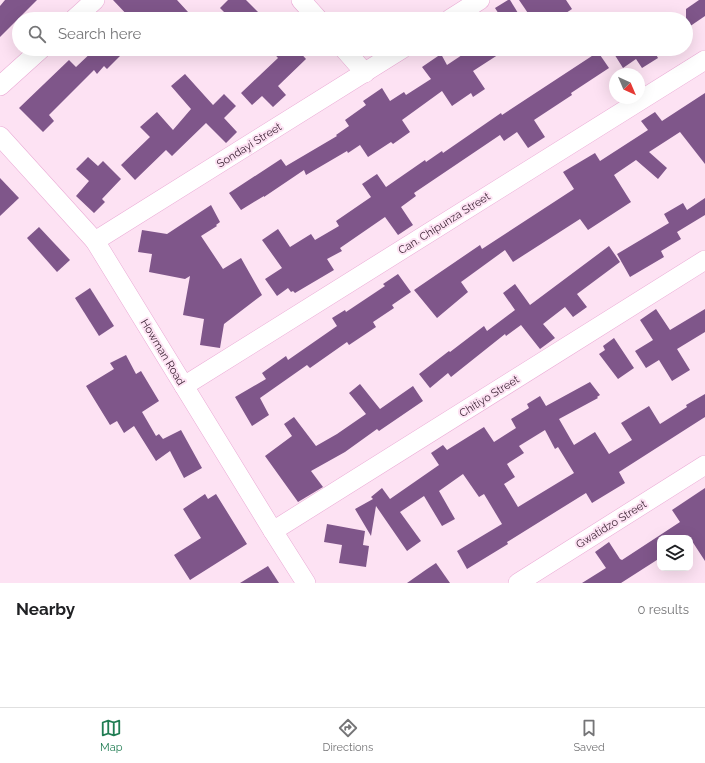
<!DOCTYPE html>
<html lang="en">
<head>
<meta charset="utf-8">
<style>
  :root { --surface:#fff; --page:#f2f2f2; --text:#202124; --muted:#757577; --line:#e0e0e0; --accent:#207d53 }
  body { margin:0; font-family:Raleway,sans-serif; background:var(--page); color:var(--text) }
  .controls { position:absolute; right:12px; bottom:12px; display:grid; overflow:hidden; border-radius:8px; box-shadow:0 4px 16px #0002 }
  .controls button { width:36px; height:36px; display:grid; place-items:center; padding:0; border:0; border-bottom:1px solid var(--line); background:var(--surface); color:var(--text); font:20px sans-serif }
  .compass { position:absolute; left:609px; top:68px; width:36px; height:36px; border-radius:50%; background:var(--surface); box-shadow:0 4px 16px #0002; rotate:136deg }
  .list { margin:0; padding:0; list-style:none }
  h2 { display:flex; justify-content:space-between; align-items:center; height:52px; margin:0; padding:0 16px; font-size:17px }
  h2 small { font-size:13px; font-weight:400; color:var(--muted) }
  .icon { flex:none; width:22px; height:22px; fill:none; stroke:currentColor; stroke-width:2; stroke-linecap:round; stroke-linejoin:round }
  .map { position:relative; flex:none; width:705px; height:583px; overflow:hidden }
  .search { position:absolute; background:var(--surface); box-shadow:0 4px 16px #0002; left:12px; right:12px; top:12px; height:44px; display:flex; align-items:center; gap:10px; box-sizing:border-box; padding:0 14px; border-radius:22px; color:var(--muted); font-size:15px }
  .sheet { height:124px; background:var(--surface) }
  nav { display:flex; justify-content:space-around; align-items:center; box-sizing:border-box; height:56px; border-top:1px solid var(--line); background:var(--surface); font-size:11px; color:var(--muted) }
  nav a { display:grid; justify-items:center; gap:2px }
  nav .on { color:var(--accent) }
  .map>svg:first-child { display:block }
  .building { fill:#7f568a; fill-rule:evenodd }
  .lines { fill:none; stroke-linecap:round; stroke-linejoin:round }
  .minor-casing { stroke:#eaaad5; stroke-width:20 }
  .minor { stroke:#fff; stroke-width:19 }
  .labels { text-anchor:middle; stroke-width:4; stroke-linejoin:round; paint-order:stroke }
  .street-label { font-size:11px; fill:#3c2334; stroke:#fde2f3 }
</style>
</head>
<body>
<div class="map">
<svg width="705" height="583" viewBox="0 0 705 583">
  <rect width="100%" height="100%" fill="#fde2f3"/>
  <!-- building -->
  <g class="building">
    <path d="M5 0H37L0 37V6Z"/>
    <path d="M113 0H177L188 12 181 19H169L163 12 156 19H131Z"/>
    <path d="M228 0H246L265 19H231L220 8Z"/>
    <path d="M508 0H510L518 13 509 19H502L495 8Z"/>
    <path d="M519 0H566L572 9 557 19H532Z"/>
    <path d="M699 0H705V16L686 29V9Z"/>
    <path d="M95 49H127L107 69 104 66 97 74 94 70 49 115 54 121 43 132 19 108 69 60 76 67Z"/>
    <path d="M270 49H297L306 59 278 86 286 95 273 107 262 96 252 105 241 93 278 58Z"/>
    <path d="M471 49H507L473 71 485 89 473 97 471 93 452 106 442 91 402 120 410 132 393 144 391 142 368 157 360 145 348 153 347 151 306 175 304 170 264 197V196L241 210 229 193 281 159 286 166 337 136 336 135 349 126 345 120 366 105 363 101 382 88 390 101 404 92 406 95 431 79 422 67 441 54 447 65Z"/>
    <path d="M611 49H653L658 58 642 68 636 59 623 68Z"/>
    <path d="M598 52 609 68 571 93 572 95 534 120 545 137 528 148 517 132 504 141 500 135 414 193 416 196 401 207 413 225 398 235 385 217 340 248 342 251 327 259 334 270 295 293 293 291 291 292 288 288 277 296 265 279 282 268 262 240 278 229 290 247 311 234 315 240 339 226 336 221 371 197 362 184 377 174 386 187 425 160 426 162 442 151 443 153 501 113 502 115Z"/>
    <path d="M185 74 213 105 224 94 236 106 224 118 237 132 226 143 206 123 172 156 166 150 135 180 121 165 150 137 140 127 157 112 173 130 191 109 171 86Z"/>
    <path d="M705 93V164L680 132 649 152 667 168 658 179 636 160 614 175 631 202 588 230 580 219 513 262 505 250 461 282 468 292 437 318 414 290 480 245 482 249 574 189 563 172 595 153 600 161 648 130 641 121 655 112 662 121Z"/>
    <path d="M88 157 98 166 103 161 121 179 102 199 105 202 94 213 76 196 89 181 76 169Z"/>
    <path d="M0 178 19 198 0 216Z"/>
    <path d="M705 198V215L677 232 681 239 661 251 664 257 630 277 617 254 669 223 664 214 683 203 687 210Z"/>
    <path d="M211 205 220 222 216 225 217 226 201 236 223 269 241 258 262 295 224 324 220 348 200 345 204 319 183 315 190 276 185 279 149 272 152 254 138 252 142 230 167 234Z"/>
    <path d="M39 227 70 260 57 272 27 238Z"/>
    <path d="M609 246 620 262 577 294 587 307 573 317 565 307 543 324 555 338 540 349 521 325 506 336 505 334 451 377 448 373 430 388 419 374 449 351 450 352 484 326 487 331 515 310 503 293 515 284 530 305Z"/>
    <path d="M398 274 411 292 392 305 394 308 373 322 376 327 349 345 347 342 310 368 307 365 260 398 269 415 252 426 235 397 266 379 262 373 286 356 288 360 337 326 332 318 345 310 346 312 385 286 383 284Z"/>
    <path d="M90 288 114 326 99 336 75 298Z"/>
    <path d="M656 309 670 330 705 309V332L677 349 690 370 672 381 659 360 646 368 635 351 653 340 640 320Z"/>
    <path d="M614 338 634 368 618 379 599 354 605 350 603 346Z"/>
    <path d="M126 355 136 374 141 371 159 401 142 412 156 436 159 434 163 439 181 430 202 468 184 478 170 451 156 461 134 426 124 433 117 421 110 425 86 386 114 369 110 363Z"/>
    <path d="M590 382 600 395 597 397 598 398 559 419 574 445 595 432 609 454 632 440 621 423 649 406 660 424 687 407 686 405 705 394V417L619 472 625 483 592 503 586 493 507 542 508 544 467 569 457 551 502 524 484 494 479 497 463 474 439 491 455 519 442 526 424 496 400 512 421 541 407 551 376 506 371 536 355 509 373 499 371 497 382 488 390 499 439 465 431 453 443 445 447 450 484 427 494 442 516 428 511 419 529 408 527 404 540 396 546 406ZM545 430 555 449 558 447 574 473 518 507 504 484 515 477 507 464 524 453 519 446Z"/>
    <path d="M360 384 380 409 413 386 423 401 379 431 377 429 345 452 311 471 323 487 298 502 265 456 292 436 284 424 294 417 316 446 337 434 366 414 349 393Z"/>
    <path d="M705 488V561L690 538H660V558L621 583H582L606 568 595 552 609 542 620 559 622 560 680 522 672 510Z"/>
    <path d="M205 494 208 499 216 494 247 544 190 580 174 555 201 538 183 509Z"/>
    <path d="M327 524 365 531 363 545 369 546 366 567 339 563 342 545 324 542Z"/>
    <path d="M436 563 450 583H407L427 569Z"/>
    <path d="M268 566 279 583H240Z"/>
  </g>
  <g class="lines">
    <!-- minor casing -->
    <g class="minor-casing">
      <g id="minor">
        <path d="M301 0 318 19"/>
        <path d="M74 19 95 0"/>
        <path d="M450 19 480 0"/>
        <path d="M344 49 365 73"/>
        <path d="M0 86 41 49"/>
        <path d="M0 136 95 241 273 531 306 583"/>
        <path d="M95 241 402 49"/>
        <path d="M184 386 705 60"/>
        <path d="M273 531 705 260"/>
        <path d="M518 583 705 465"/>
      </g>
    </g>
    <!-- minor -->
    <use href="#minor" class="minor"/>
  </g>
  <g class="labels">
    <!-- street labels -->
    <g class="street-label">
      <text transform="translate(249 145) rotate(-32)" y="4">Sondayi Street</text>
      <text transform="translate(444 223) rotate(-32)" y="4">Can. Chipunza Street</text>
      <text transform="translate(163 352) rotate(59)" y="4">Howman Road</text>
      <text transform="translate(489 396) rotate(-32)" y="4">Chitiyo Street</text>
      <text transform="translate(611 524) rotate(-32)" y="4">Gwatidzo Street</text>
    </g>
  </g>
</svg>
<div class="controls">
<button><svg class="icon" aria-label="layers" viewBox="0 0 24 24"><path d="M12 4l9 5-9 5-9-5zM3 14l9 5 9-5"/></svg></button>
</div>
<svg class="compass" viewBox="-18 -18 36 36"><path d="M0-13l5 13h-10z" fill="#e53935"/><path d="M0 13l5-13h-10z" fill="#757577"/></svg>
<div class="search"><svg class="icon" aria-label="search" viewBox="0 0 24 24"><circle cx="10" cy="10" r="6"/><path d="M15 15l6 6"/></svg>Search here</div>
</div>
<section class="sheet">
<h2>Nearby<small>0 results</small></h2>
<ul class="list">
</ul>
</section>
<nav>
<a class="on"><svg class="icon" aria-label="map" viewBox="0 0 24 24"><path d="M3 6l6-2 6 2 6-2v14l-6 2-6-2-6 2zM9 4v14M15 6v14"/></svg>Map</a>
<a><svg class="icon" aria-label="directions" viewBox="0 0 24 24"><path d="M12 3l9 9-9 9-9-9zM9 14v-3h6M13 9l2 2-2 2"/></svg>Directions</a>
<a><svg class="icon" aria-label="saved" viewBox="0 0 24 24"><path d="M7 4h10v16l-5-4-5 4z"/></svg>Saved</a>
</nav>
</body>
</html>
